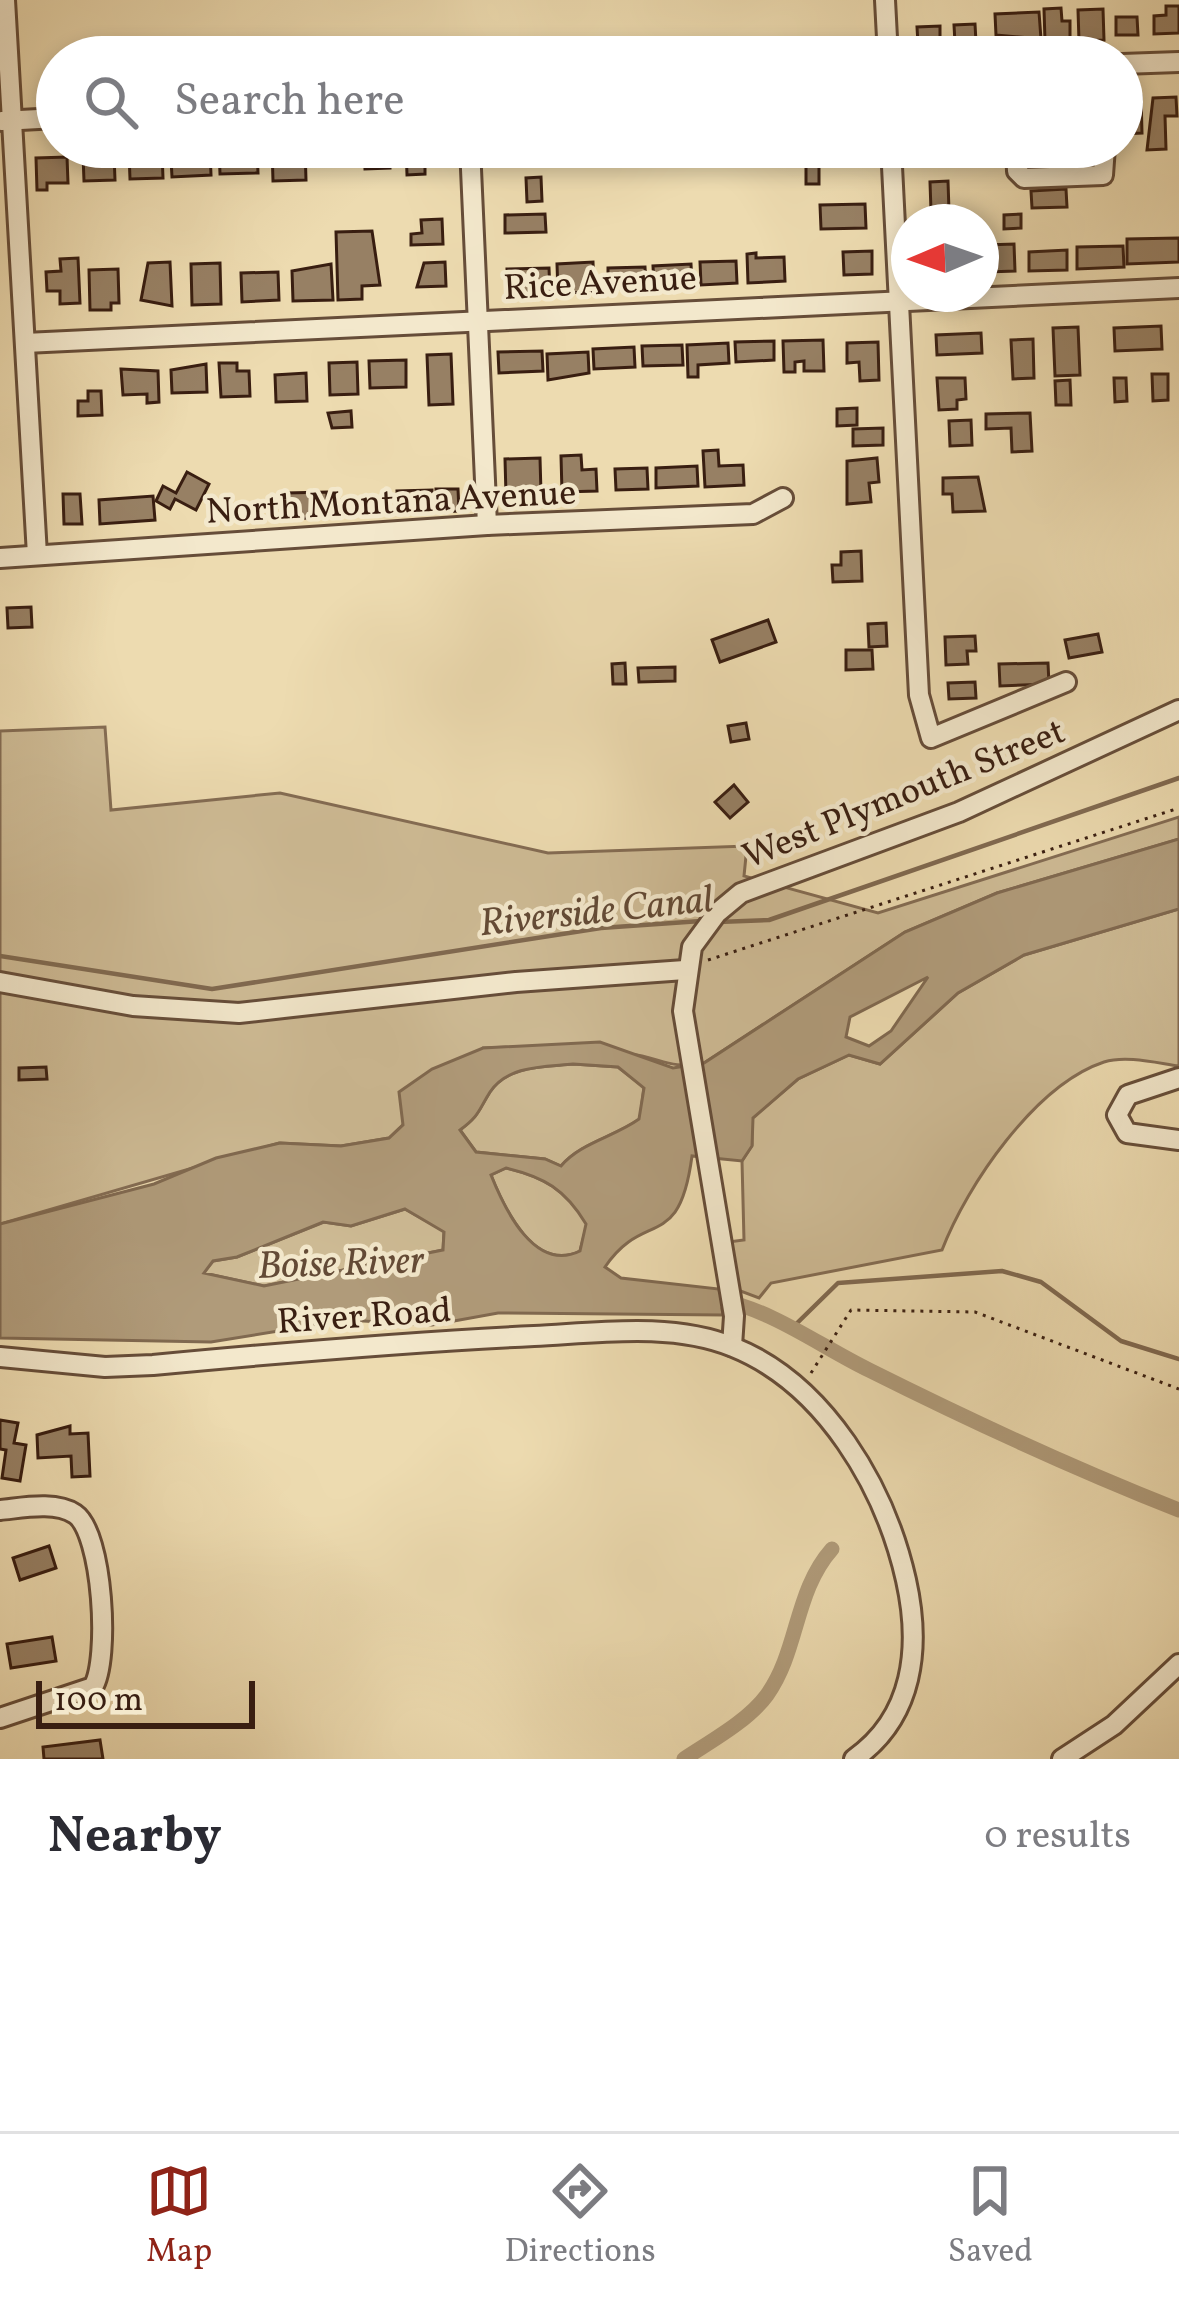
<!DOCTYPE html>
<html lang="en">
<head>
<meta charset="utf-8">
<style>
  :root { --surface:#fff; --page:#f2f2f3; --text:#2b2b33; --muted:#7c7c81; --line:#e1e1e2; --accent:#8f2418 }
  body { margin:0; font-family:Vollkorn,serif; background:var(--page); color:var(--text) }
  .compass { position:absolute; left:891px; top:204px; width:108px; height:108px; border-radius:50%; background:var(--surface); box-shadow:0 6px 18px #0003; rotate:268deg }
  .scale { position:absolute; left:36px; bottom:30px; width:219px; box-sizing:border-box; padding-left:12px; border:6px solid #391e11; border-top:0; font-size:33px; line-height:42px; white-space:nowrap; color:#391e11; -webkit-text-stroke:9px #f3e8cc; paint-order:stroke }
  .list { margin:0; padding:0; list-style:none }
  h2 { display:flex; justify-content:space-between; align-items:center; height:156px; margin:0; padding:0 48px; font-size:51px }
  h2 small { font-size:39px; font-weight:400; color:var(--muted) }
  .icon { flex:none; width:66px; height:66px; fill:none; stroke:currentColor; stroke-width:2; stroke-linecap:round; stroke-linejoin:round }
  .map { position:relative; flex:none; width:1179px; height:1759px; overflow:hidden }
  .search { position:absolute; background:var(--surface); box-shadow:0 6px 18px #0003; left:36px; right:36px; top:36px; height:132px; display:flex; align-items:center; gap:30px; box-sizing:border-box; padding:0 42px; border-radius:66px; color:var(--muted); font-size:45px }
  .sheet { height:372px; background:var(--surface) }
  nav { display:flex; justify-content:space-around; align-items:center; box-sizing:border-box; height:168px; border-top:3px solid var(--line); background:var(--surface); font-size:33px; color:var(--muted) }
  nav a { display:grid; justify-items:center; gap:6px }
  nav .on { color:var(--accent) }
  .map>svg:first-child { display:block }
  .green { fill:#cebb95; stroke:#846c53; stroke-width:3 }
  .water { fill:#b09b7a; stroke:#806950; stroke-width:3; fill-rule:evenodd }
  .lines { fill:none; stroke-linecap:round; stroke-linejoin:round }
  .stream { stroke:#806950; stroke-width:4.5 }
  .canal { stroke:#b09b7a; stroke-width:15 }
  .building { fill:#978064; stroke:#391e11; stroke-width:3 }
  .minor-casing { stroke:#664d39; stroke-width:24 }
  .path { stroke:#391e11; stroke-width:3; stroke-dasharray:3 6; stroke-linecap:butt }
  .minor { stroke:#f3e8cc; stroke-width:18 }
  .labels { text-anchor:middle; stroke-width:9; stroke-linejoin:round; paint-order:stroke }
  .street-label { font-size:36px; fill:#391e11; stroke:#f3e8cc }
  .water-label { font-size:39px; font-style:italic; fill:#634a36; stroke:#f3e8cc }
</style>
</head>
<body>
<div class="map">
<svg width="1179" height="1759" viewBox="0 0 1179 1759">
  <rect width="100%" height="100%" fill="#eddbb0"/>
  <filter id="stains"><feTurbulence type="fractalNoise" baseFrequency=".00167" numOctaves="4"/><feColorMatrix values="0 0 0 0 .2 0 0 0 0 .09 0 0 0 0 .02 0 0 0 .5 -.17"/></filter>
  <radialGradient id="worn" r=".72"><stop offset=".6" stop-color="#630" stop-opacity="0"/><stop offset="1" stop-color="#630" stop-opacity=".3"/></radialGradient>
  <!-- green -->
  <g class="green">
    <path d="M105 727 111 810 280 793 548 853 747 846 744 876 878 913 1179 817V839L997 893 905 932 704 1063C668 1070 661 1057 629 1054 580 1048 533 1046 483 1048L389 1138 341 1146 279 1143 0 1224V731Z"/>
    <path d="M1179 909V1066C1157 1063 1126 1055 1104 1062 1035 1085 967 1185 942 1250L771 1283 759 1298 735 1289 728 1242 744 1240 742 1161 752 1145V1118L798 1079 849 1055 880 1064 958 993 1024 955Z"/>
    <path d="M573 1064 618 1067 644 1087 640 1119C614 1137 580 1143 561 1166L545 1159 476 1152 460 1130C480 1115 478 1111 490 1092 508 1065 544 1067 573 1064Z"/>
    <path d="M506 1168C544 1177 566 1190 587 1224L580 1251C535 1273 505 1210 491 1175Z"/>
    <path d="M405 1209 444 1231 443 1250 264 1286 203 1273 213 1261 237 1257 324 1222 351 1226Z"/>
  </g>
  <!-- water -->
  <path class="water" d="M1179 839V909L1024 955 958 993 880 1064 849 1055 798 1079 753 1118 752 1146 742 1161 692 1156C679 1254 645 1208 605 1267L621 1278 719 1289 723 1315 498 1313 432 1325 346 1320 211 1342 0 1338V1224L154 1184 216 1158 280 1143 341 1146 389 1138 403 1125 399 1092 432 1069 483 1048 600 1042 673 1068 704 1063 905 932 997 893ZM928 977 891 1031 869 1046 846 1037 850 1017ZM573 1064 618 1067 644 1088 639 1119C614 1137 580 1143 561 1166L545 1159 476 1152 460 1130C480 1115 478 1111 490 1092 508 1065 544 1067 573 1064ZM506 1168C544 1177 565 1189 586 1224L580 1251C535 1273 505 1210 491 1175ZM405 1209 444 1232 443 1250 264 1286 204 1273 213 1261 237 1257 323 1222 351 1226Z"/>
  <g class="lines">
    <!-- stream -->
    <g class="stream">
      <path d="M718 922 769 920 1179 778"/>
      <path d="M0 956 212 989 601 928 701 921"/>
      <path d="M791 1329 838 1283 1002 1271 1041 1282 1121 1341 1179 1359"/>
    </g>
    <!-- canal -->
    <g class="canal">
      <path d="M721 1300C774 1311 820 1346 869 1370 971 1421 1072 1468 1179 1510"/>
      <path d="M684 1759C711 1741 748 1721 767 1695 799 1650 794 1592 832 1549"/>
    </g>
  </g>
  <!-- building -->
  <g class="building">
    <path d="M1166 6H1179V33L1154 34V16L1166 15Z"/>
    <path d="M1061 8 1062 21H1070V40L1045 41 1044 9Z"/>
    <path d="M1103 9 1104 40 1079 41 1078 10Z"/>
    <path d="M1039 12 1041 39 996 35 995 14Z"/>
    <path d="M1116 17H1137L1138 35H1116Z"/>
    <path d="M975 24 976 42 955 43 954 25Z"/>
    <path d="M940 26V43L918 44 917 27Z"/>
    <path d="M1141 96 1142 133 1122 134V97Z"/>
    <path d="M1176 97 1177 116H1165L1166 149 1147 150 1153 98Z"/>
    <path d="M219 147H257L258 173 220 174Z"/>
    <path d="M272 147H305L306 180 273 181Z"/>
    <path d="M311 147H349L350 165 311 162Z"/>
    <path d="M364 147H390V168L365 169Z"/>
    <path d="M406 147H444L445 163 425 164V174L407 175Z"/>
    <path d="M497 147H532L533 161 497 157Z"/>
    <path d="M548 147H592V151L561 161V153L549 154Z"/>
    <path d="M801 147H827L828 159 802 160Z"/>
    <path d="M1022 147H1101V162L1023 165Z"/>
    <path d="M210 150 211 175 172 177 171 159Z"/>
    <path d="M162 152 163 178 130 179 129 153Z"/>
    <path d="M114 154 115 180 84 181 83 155Z"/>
    <path d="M67 157 68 183H47V190H37L36 158Z"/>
    <path d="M819 162V184H806V163Z"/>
    <path d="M541 177 542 201 527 202 526 178Z"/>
    <path d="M948 181 949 211H931L930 182Z"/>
    <path d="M1066 189 1067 207 1032 208 1031 191Z"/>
    <path d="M865 204 866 228 821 229 820 205Z"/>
    <path d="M545 214 546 232 505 233V215Z"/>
    <path d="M1021 214V228L1004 229V215Z"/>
    <path d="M442 219 443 244 411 245V234L422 233 421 220Z"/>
    <path d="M372 231 380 285 362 286V299L338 300 336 232Z"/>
    <path d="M1179 238V262L1127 264V239Z"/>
    <path d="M1014 244 1015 271 987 272 986 245Z"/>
    <path d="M1123 246 1124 267 1077 269V247Z"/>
    <path d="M1067 250V270L1029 271V252Z"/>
    <path d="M872 251V274L844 275 843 252Z"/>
    <path d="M756 253V258L784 257 785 281 748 283 747 254Z"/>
    <path d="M78 258 80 303 60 304V291H47L46 272 61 271 60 259Z"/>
    <path d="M736 261 737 283 701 285 700 262Z"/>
    <path d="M170 262 172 306 141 300 148 263Z"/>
    <path d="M445 262 446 286 417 287 424 263Z"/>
    <path d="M593 262 594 292 558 293 557 264Z"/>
    <path d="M220 263 221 304 192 305 191 264Z"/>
    <path d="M331 264 333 300 293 301 292 271Z"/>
    <path d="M691 264 692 284 654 285 653 266Z"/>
    <path d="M645 267 646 288 608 289V268Z"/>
    <path d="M549 268 550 293 508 294 507 269Z"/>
    <path d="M118 269 119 303H111V310H90L89 270Z"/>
    <path d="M278 272 279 300 242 302 241 273Z"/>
    <path d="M1161 326 1162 349 1115 351 1114 328Z"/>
    <path d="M1078 327 1080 375 1055 376 1053 328Z"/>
    <path d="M981 333 982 353 937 355 936 335Z"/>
    <path d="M1033 339 1034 378 1013 379 1011 340Z"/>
    <path d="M823 340 824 371H804V361L795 362V372H784L783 341Z"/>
    <path d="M774 341V360L736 362 735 342Z"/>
    <path d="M878 342 879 380 860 381 859 362 847 363V343Z"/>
    <path d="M728 343 729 363 698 365V377H688L687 345Z"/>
    <path d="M682 345 683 365 643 366 642 346Z"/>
    <path d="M634 347 635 367 594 369 593 349Z"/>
    <path d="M542 351 543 371 499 373 498 352Z"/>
    <path d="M588 352 589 373 548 380 547 354Z"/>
    <path d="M451 354 453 404 429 405 427 355Z"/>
    <path d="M406 360V387L370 388 369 361Z"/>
    <path d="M357 362 358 394 330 395 329 363Z"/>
    <path d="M219 363H237V371H249L250 396 221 397Z"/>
    <path d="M206 364 207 392 172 393 171 370Z"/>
    <path d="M121 369 158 371 159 402 147 403V394L123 395Z"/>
    <path d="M306 373 307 401 276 402 275 375Z"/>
    <path d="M1152 374H1168V400L1153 401Z"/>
    <path d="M937 378H965L966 399 957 400V409L939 410Z"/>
    <path d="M1114 378H1126L1127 401 1115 402Z"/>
    <path d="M1070 380 1071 405H1056L1055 381Z"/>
    <path d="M88 391H101L102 415 78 416V401H88Z"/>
    <path d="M857 408V425L837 426V409Z"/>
    <path d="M351 411 352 427 332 428 328 413Z"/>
    <path d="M1030 413 1032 451 1012 452 1011 428 986 429V414Z"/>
    <path d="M971 420 972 445 950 446 949 421Z"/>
    <path d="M883 428V445L853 446V429Z"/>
    <path d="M718 450 719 466 743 465 744 485 705 487 703 451Z"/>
    <path d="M581 455 582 470 596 469 597 491 562 492 561 456Z"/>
    <path d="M540 458 541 493 506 495 505 459Z"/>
    <path d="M877 458 879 482 869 483 871 502 847 504V461Z"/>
    <path d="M697 466 698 486 656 488V468Z"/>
    <path d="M647 468 648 489 616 490 615 469Z"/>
    <path d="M187 472 209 484 196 510 175 499 170 509 156 501 163 486 176 493Z"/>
    <path d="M978 477 985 511 953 512 952 494H943V478Z"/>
    <path d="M436 489H458L459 511 437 512Z"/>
    <path d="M432 490V513L398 514 397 491Z"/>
    <path d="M327 492V517L288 519 287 493Z"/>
    <path d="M63 494H80L82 524H64Z"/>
    <path d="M153 496 155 520 100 524 99 500Z"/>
    <path d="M336 500H357V515L337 516Z"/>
    <path d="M861 551 862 581 833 582 832 565H841V552Z"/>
    <path d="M31 607 32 627 8 628 7 608Z"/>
    <path d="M768 620 776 642 720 662 712 640Z"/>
    <path d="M886 623 887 646 869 647 868 624Z"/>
    <path d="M1098 634 1102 652 1069 658 1065 640Z"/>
    <path d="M975 636 976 651H967L968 664 946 665 945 637Z"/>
    <path d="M846 650H872L873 669 846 670Z"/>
    <path d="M625 663 626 684H613L612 664Z"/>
    <path d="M1048 663 1049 684 1000 686 999 664Z"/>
    <path d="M675 667V681L639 682 638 668Z"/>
    <path d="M975 682 976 698 949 699 948 683Z"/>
    <path d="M746 723 749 739 731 742 728 726Z"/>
    <path d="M734 785 748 802 730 818 715 802Z"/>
    <path d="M46 1067 47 1079 19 1080V1068Z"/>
    <path d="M0 1420 18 1423 14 1443 26 1445 20 1481 2 1478 6 1450 0 1449Z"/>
    <path d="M70 1426V1434L88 1433 90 1476 72 1477 71 1456 38 1458 37 1435Z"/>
    <path d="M49 1546 56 1568 20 1580 13 1558Z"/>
    <path d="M52 1637 56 1661 11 1668 7 1644Z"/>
    <path d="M100 1740 103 1759H44L43 1747Z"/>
  </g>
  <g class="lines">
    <!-- minor casing -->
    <g class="minor-casing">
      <g id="minor">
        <path d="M5 0 37 555"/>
        <path d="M885 0 888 57"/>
        <path d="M1122 64 1179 62"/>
        <path d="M2 121 57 118"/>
        <path d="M470 147 487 525"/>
        <path d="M891 147 919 695 931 738 1066 682"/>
        <path d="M1016 147 1017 171 1024 178 1103 175 1105 147"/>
        <path d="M25 343 1179 288"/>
        <path d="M0 558 487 525 753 514 783 498"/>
        <path d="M0 982 133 1006 239 1013 516 982 685 970"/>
        <path d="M1179 1078 1128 1095 1117 1115 1127 1133 1179 1140"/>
        <path d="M732 1346 734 1316 683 1011 692 947 717 913 741 893 959 812 1179 710"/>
        <path d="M0 1357 105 1367 153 1365C280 1353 407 1342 534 1336 597 1333 672 1322 733 1347 825 1384 885 1487 906 1580 921 1647 914 1717 854 1759"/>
        <path d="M0 1510C22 1508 55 1501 75 1514 103 1533 110 1660 93 1687L0 1718"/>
        <path d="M1062 1759 1114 1725 1179 1664"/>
      </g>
    </g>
    <!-- path -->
    <g class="path">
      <path d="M708 960 1179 808"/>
      <path d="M811 1373 851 1310 975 1312 1179 1389"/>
    </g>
    <!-- minor -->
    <use href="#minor" class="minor"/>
  </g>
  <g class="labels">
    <!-- street labels -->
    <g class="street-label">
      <text transform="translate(600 281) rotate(-3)" y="13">Rice Avenue</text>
      <text transform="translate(391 500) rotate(-3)" y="13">North Montana Avenue</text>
      <text transform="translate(903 792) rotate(-22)" y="13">West Plymouth Street</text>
      <text transform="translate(364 1314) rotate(-4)" y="13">River Road</text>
    </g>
    <!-- water labels -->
    <g class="water-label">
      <text transform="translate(596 909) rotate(-6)" y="14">Riverside Canal</text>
      <text transform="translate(341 1261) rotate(-2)" y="14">Boise River</text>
    </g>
  </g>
  <rect width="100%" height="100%" filter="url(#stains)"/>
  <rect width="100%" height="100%" fill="url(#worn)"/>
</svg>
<svg class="compass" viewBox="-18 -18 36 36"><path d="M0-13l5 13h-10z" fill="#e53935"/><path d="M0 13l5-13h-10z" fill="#7c7c81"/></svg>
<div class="scale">100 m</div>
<div class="search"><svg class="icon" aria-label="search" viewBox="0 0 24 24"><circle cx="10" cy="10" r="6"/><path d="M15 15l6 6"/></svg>Search here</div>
</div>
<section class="sheet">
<h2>Nearby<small>0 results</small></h2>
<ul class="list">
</ul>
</section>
<nav>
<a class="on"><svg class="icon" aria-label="map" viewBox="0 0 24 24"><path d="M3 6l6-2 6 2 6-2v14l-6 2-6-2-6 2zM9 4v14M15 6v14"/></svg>Map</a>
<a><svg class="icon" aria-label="directions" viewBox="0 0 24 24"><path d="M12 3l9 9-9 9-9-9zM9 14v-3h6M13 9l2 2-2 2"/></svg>Directions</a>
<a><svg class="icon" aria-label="saved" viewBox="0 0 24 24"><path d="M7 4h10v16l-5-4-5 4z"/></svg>Saved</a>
</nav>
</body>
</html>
